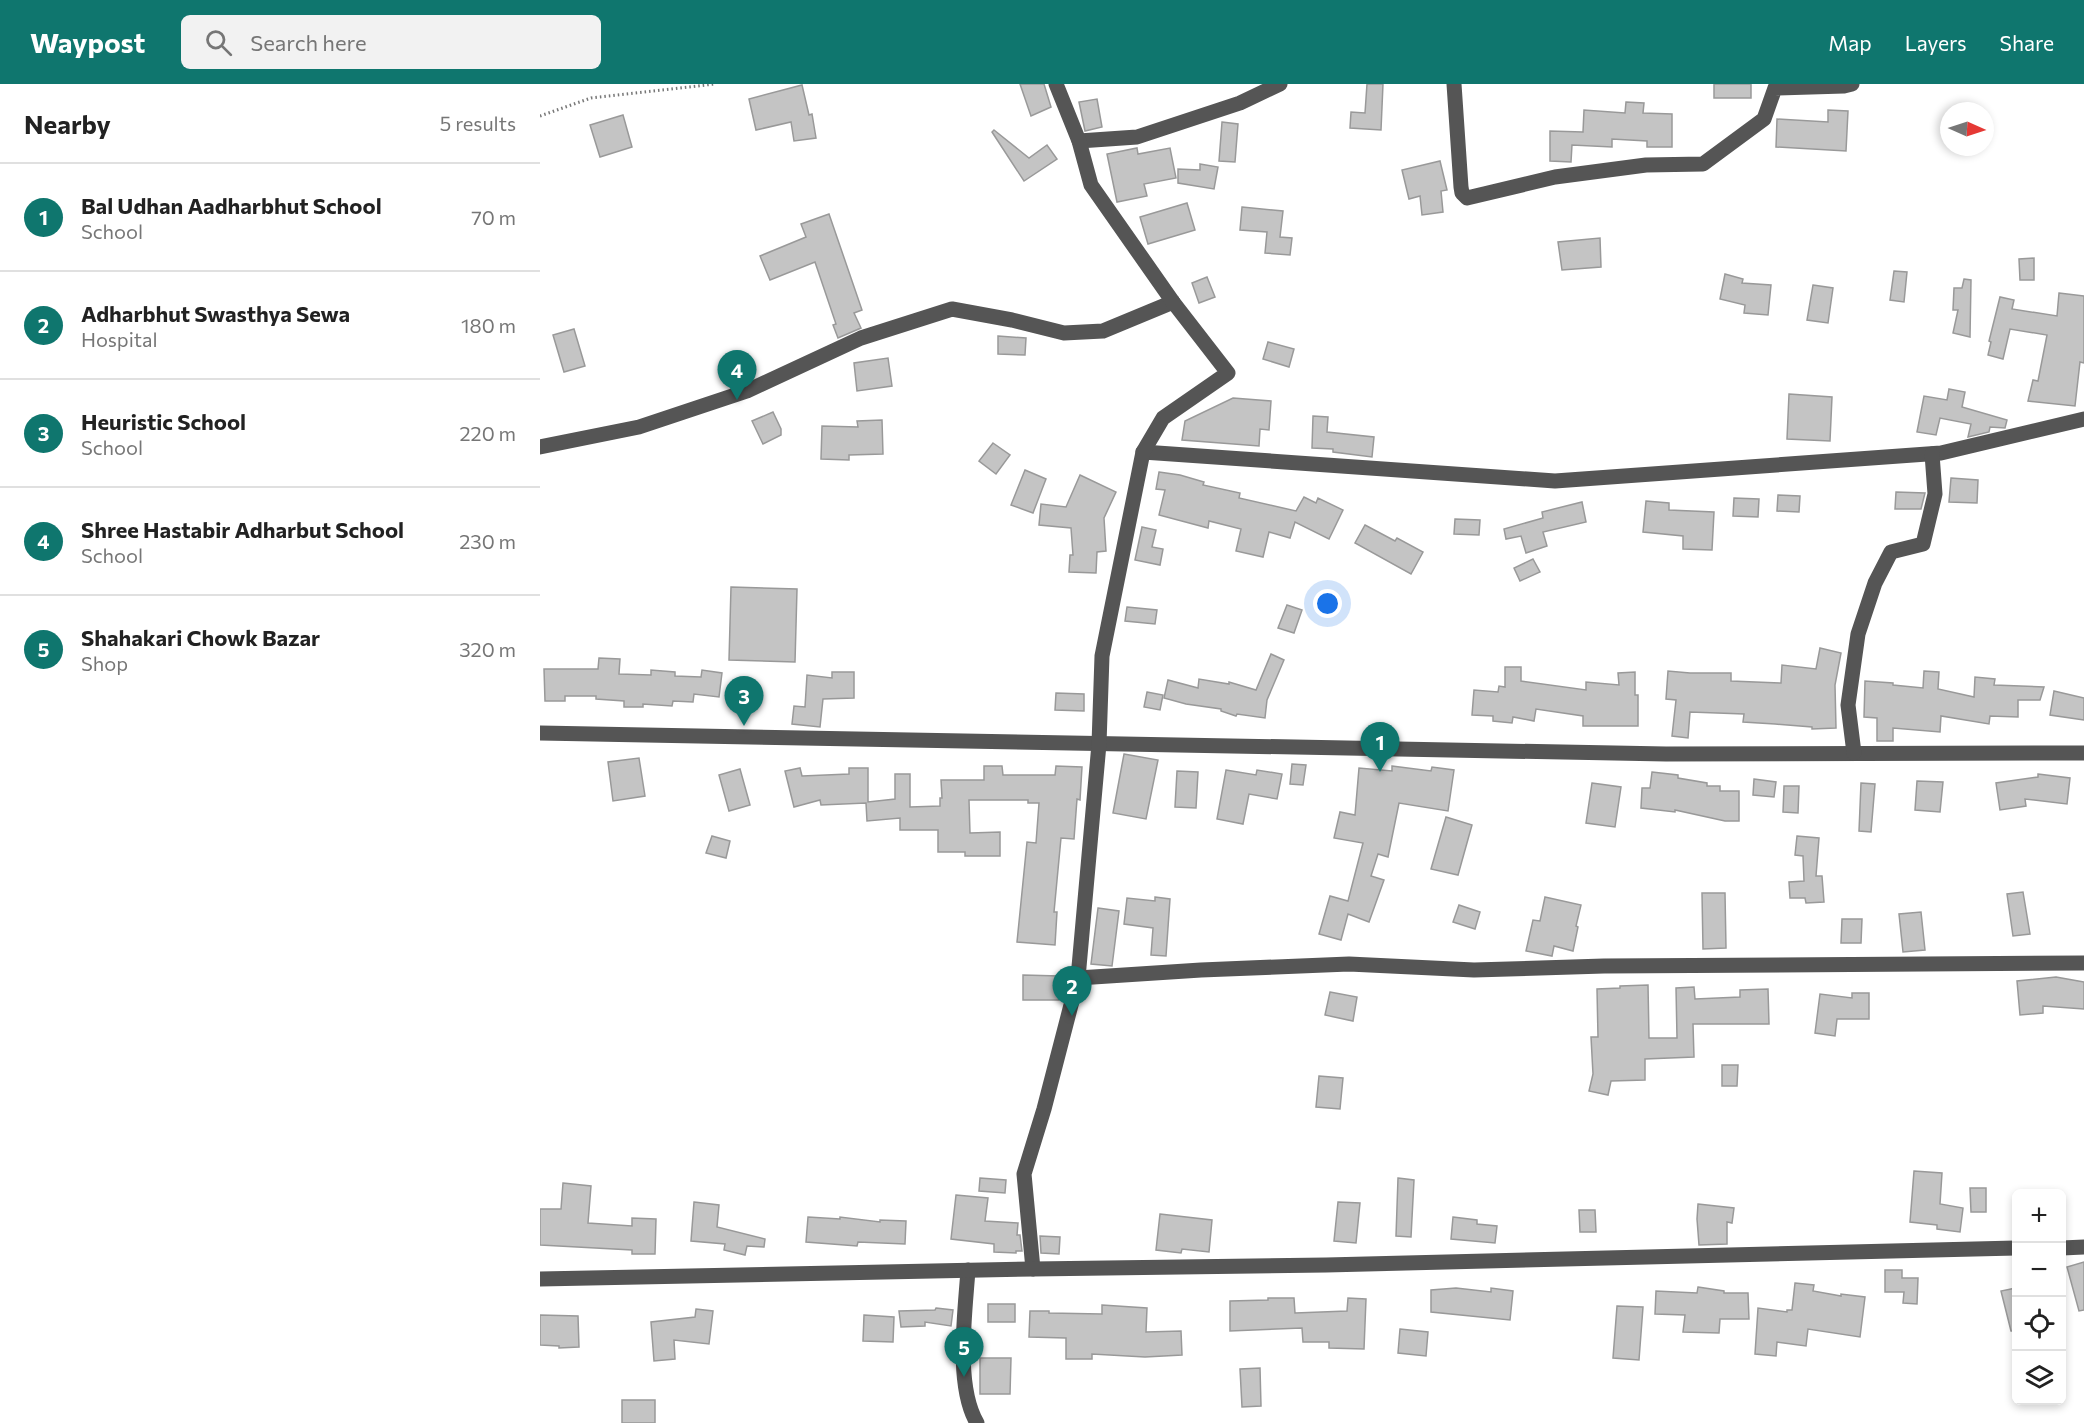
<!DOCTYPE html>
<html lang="en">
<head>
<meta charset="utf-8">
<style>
  :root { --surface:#fff; --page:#f2f2f2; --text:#222; --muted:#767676; --line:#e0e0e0; --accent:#0f766e }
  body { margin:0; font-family:Commissioner,sans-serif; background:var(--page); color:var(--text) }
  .controls { position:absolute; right:18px; bottom:18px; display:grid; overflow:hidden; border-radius:9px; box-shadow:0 3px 9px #0003 }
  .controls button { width:54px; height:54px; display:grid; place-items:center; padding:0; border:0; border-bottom:2px solid var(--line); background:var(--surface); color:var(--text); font:30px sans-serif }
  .compass { position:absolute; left:1400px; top:18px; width:54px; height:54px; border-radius:50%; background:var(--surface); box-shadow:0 3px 9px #0003; rotate:93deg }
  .you { position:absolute; left:788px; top:520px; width:21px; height:21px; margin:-15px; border:4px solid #fff; border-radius:50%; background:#1a73e8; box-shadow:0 0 0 9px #1a73e833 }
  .badge { display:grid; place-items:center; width:39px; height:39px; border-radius:50%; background:var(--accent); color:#fff; font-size:20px; font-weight:700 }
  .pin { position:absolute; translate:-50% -50px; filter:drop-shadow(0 2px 3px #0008) }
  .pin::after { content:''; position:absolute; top:32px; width:21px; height:18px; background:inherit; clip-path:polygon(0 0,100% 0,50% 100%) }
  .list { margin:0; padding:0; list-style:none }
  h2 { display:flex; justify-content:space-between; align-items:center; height:78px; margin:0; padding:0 24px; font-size:26px }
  h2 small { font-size:20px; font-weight:400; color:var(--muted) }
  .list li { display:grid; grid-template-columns:39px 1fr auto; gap:18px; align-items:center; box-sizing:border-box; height:108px; padding:0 24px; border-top:2px solid var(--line) }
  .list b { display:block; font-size:22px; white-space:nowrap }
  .list p { margin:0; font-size:20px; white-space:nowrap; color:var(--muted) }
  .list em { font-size:20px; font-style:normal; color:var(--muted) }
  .icon { flex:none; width:33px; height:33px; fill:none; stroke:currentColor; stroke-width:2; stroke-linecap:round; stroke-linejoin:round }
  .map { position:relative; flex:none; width:1544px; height:1339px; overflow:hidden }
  header { display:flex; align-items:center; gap:36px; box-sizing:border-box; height:84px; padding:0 30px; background:var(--accent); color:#fff }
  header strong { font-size:28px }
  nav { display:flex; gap:33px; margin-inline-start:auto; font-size:21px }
  .search { width:420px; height:54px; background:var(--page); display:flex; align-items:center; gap:15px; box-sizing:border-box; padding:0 21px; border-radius:9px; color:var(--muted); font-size:22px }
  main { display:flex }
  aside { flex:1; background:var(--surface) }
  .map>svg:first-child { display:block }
  .building { fill:#c4c4c4; stroke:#999; stroke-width:1.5 }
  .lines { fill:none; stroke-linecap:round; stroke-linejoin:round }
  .path { stroke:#777; stroke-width:3; stroke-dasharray:1.5 3; stroke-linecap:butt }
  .minor { stroke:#555; stroke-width:15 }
</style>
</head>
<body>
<header>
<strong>Waypost</strong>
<div class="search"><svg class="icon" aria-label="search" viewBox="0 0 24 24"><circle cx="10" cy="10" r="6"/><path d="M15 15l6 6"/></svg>Search here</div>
<nav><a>Map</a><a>Layers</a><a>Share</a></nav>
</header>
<main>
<aside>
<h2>Nearby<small>5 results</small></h2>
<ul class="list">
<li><span class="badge">1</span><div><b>Bal Udhan Aadharbhut School</b><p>School</p></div><em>70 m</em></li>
<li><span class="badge">2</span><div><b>Adharbhut Swasthya Sewa</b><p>Hospital</p></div><em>180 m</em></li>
<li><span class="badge">3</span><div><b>Heuristic School</b><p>School</p></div><em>220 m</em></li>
<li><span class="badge">4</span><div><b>Shree Hastabir Adharbut School</b><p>School</p></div><em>230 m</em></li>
<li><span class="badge">5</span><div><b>Shahakari Chowk Bazar</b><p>Shop</p></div><em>320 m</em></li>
</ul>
</aside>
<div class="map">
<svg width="1544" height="1339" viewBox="0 0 1544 1339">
  <rect width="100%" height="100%" fill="#fff"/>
  <!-- building -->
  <g class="building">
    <path d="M480 0H504L511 23 491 32Z"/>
    <path d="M827 0H843L841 46 810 44 811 28 825 29Z"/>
    <rect x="1174" y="0" width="37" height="14"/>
    <path d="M262 1 269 31 272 30 276 54 254 57 251 38 216 46 209 15Z"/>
    <path d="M557 15 562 43 545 47 539 18Z"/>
    <path d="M1086 18 1104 19 1103 29 1132 30V63H1107V57L1072 55V63L1032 61 1031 78 1010 77V47L1043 48 1044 26 1085 29Z"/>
    <path d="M1288 26 1308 27 1306 67 1236 63 1237 35 1288 38Z"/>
    <path d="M83 31 92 63 60 73 50 41Z"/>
    <path d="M682 38 698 40 695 78 679 77Z"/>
    <path d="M454 46 489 74 507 61 517 75 484 97 452 48Z"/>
    <path d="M597 64 598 70 630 64 636 94 604 100 607 112 577 118 567 70Z"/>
    <path d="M900 77 907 106 901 107 903 128 882 131 880 112 869 115 862 86Z"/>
    <path d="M660 80 678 83 674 105 638 99V85L660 86Z"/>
    <path d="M647 119 655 146 608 160 600 133Z"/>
    <path d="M702 123 743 127 740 153 752 154 750 171 725 169 727 148 700 146Z"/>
    <path d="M289 130 322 226 314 229 321 244 298 254 293 241 296 240 275 178 230 196 220 172 266 153 261 140Z"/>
    <path d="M1060 154 1061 183 1022 186 1018 158Z"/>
    <path d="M1494 174V196H1480L1479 175Z"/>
    <path d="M1354 187 1367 188 1364 218 1350 216Z"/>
    <path d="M1185 190 1203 195 1202 199 1231 201 1228 231 1204 229 1205 221 1180 215Z"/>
    <path d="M667 193 675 213 659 219 652 199Z"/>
    <path d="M1424 195 1431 196 1430 253 1413 249 1418 226H1413L1414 204H1422Z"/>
    <path d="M1273 201 1293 204 1288 239 1267 236Z"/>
    <path d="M1519 209 1544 212V279L1540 278 1535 322 1488 317 1493 296 1498 297 1507 251 1470 245 1463 275 1448 271 1451 258 1449 257 1460 213 1474 216 1472 225 1517 232Z"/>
    <path d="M34 245 45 282 24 288 13 251Z"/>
    <path d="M458 252 486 254 485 271 458 270Z"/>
    <path d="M728 258 754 265 749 283 723 275Z"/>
    <path d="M348 274 352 302 317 307 314 279Z"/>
    <path d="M1409 305 1425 308 1422 323 1467 336 1465 344 1450 343 1449 348 1428 353 1431 340 1400 334 1396 351 1377 348 1384 312 1407 316Z"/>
    <path d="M1249 310 1292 313 1290 357 1247 355Z"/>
    <path d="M693 314 731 317 729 346 720 345 719 362 642 356 645 337Z"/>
    <path d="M233 328 241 345V351L223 360 212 337Z"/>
    <path d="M773 332 788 333 787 348 834 353 832 373 793 368V365L772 364Z"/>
    <path d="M342 336 343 370 309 371V376L281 375 282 342 318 343 317 337Z"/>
    <path d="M453 359 470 371 456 390 439 377Z"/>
    <path d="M485 386 506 395 493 429 471 421Z"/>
    <path d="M619 388 640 391 664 398 663 401 700 409 699 414 756 427 764 413 776 419 778 414 803 426 789 455 755 438 750 454 729 448 723 473 696 467 701 445 669 437 668 444 619 431 625 406 616 405Z"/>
    <path d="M540 391 576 408 564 434 566 467 557 468 556 489 529 488 530 471H533L531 444 499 441 501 420 526 423Z"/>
    <path d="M1411 394 1438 396 1437 419 1409 418Z"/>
    <path d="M1356 408 1385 409 1381 425H1355Z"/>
    <path d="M1238 411 1260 412 1259 428 1237 427Z"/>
    <path d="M1194 414 1219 415 1218 433 1193 432Z"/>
    <path d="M1106 417 1129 419V426L1174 428 1172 466 1143 465V452L1103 448Z"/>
    <path d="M1042 418 1046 438 1003 448 1007 462 986 469 981 452 966 455 964 445 1003 434 1002 428Z"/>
    <path d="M915 435 940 436 939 451 914 450Z"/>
    <path d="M825 441 855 457 857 454 883 468 871 490 815 459Z"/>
    <path d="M602 443 616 446 612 463 623 465 620 481 595 476Z"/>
    <path d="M993 475 1000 488 980 497 974 484Z"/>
    <path d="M191 503 257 505 255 578 189 576Z"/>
    <path d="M747 521 762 526 754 549 738 544Z"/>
    <path d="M587 523 617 526 615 540 585 537Z"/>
    <path d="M1280 564 1301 569 1295 601 1296 644 1272 645V643L1235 640 1203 638 1204 630 1150 628 1148 654 1132 652 1136 616 1126 615 1128 587 1150 589H1191V597L1241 599 1242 581 1276 585Z"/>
    <path d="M731 570 744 576 727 616 725 634 697 630 696 632 681 627V625L646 620 624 614 628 596 658 604 659 595 689 600V598L716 606Z"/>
    <path d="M59 574 80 575 79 590 111 591V586L135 588V592L161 593 162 586 182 589 179 613 154 610 153 618 133 617 132 622 103 620V623H84V617L56 615V612H25V617H5L4 585H58Z"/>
    <path d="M965 583H981V597L1046 606V598L1079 601 1078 589 1095 588V611H1098V642H1043V632L996 625 994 637 973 633 972 639 953 637V632L932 631 934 606 958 608 959 602 965 603Z"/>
    <path d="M1384 587 1399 588 1398 605 1434 613 1435 593 1455 595 1454 601 1504 603 1500 616H1478V633L1450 632 1449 640 1401 632 1400 648 1353 644V657H1337V634L1324 633 1325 597 1353 599V601L1383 604Z"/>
    <path d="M292 588H314V614L283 615 280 643 252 640 254 622 265 623 267 591 292 594Z"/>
    <path d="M1514 607 1544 614V636L1510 631Z"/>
    <path d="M607 608 623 611 620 626 604 623Z"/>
    <path d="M516 609 544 610V627L515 626Z"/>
    <path d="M584 670 618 676 606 735 573 729Z"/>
    <path d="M99 674 105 712 73 717 68 678Z"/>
    <path d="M752 680 766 681 763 701 750 700Z"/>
    <path d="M444 682H462L463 691H515L516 682 542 683 540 716 537 715 534 755 521 754 514 828H517L515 861 477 858 487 758 496 759 499 719H488V716H429L430 749 460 748V772H425V768H398V746H360V734L327 737 326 719 281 721 280 716 254 723 245 687 260 684 262 692 309 690V684H328V718L355 715V690H370V723L400 722V714H402L401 696H444Z"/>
    <path d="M852 682 891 687 892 683 914 686 908 727 859 719 848 773 838 770 831 792 844 796 829 838 808 830 801 856 779 850 790 812 808 817 823 759 794 754 800 728 815 731 819 684 852 687Z"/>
    <path d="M200 685 210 721 189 727 179 691Z"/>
    <path d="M686 686 716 691 717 686 742 690 737 715 709 710 703 740 677 735Z"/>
    <path d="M637 687 658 688 656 724 635 723Z"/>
    <path d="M1112 688 1138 691V694L1167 699V702H1180V707H1199V737H1185L1135 726V728L1101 724 1102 704H1110Z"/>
    <path d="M1498 690 1530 694 1527 720 1485 715 1486 722 1460 726 1456 699 1498 693Z"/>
    <path d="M1214 695 1236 698 1234 713 1213 711Z"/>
    <path d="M1377 697 1403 698 1400 728 1375 726Z"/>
    <path d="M1052 699 1081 703 1075 743 1046 739Z"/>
    <path d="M1321 699 1335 700 1331 748 1319 747Z"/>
    <path d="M1244 702H1259L1258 729 1243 728Z"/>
    <path d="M906 733 932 741 918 791 891 785Z"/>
    <path d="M172 752 190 757 186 774 166 769Z"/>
    <path d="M1257 752 1279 754 1276 792H1282L1284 818 1266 819 1265 814H1250L1249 798 1264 797 1263 772 1255 771Z"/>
    <path d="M1483 808 1490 850 1473 852 1467 810Z"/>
    <path d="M1162 809H1185L1186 864 1163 865Z"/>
    <path d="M615 813 630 815 626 872 611 871 613 844 584 840 587 814 615 817Z"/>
    <path d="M1005 813 1041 821 1036 842 1038 843 1033 867 1014 862 1012 872 986 867 993 836 1000 837Z"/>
    <path d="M919 821 940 828 935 845 913 838Z"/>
    <path d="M558 824 579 827 572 882 551 880Z"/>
    <path d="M1381 828 1385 866 1363 868 1359 830Z"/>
    <path d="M1302 835H1322L1321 859H1301Z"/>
    <path d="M483 891 519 892V916H483Z"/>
    <path d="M1516 893 1544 898V925L1503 922V929L1480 931 1477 897Z"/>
    <path d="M1108 901 1109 954H1137L1136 904 1154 903 1155 915 1200 913V906L1228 905 1229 940H1153L1154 973 1105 975V996L1071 997 1068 1011 1049 1007 1053 990 1051 953H1058L1057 905 1080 904V902Z"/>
    <path d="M790 908 817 913 813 937 785 931Z"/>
    <path d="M1312 909H1329V935H1297L1295 952 1275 949 1280 910 1312 914Z"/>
    <path d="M1182 981H1198L1197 1002H1182Z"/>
    <path d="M779 992 803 994 800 1025 776 1023Z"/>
    <path d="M1374 1087 1402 1089 1400 1120 1423 1124 1420 1148 1397 1145V1141L1370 1138Z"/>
    <path d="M440 1094 466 1096 465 1109 439 1107Z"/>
    <path d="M858 1094 874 1096 871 1153 856 1152Z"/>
    <path d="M23 1099 51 1102 48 1139 92 1142V1134L116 1135 115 1170H92V1166L0 1161V1125H21Z"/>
    <path d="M1430 1104H1446V1128H1431Z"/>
    <path d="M416 1111 448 1114 445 1137 478 1139 477 1151H480L482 1167H476V1169L454 1168V1160L411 1155Z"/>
    <path d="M154 1118 179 1121 177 1143 225 1155 224 1163 207 1162 205 1171 184 1166 185 1160 151 1157Z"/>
    <path d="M798 1118 820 1119 816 1159 794 1157Z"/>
    <path d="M1158 1120 1194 1124 1192 1139 1187 1138V1160L1159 1161 1157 1135Z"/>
    <path d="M1039 1126H1055L1056 1148H1040Z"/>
    <path d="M620 1130 672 1136 669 1168 642 1165 641 1169 616 1166Z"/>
    <path d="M268 1133 300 1135V1133L340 1138V1136L366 1137 365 1160 318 1158 317 1162 266 1158Z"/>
    <path d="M913 1133 937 1136V1140L957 1142 955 1159 911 1155Z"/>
    <path d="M500 1152 520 1153 519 1170 501 1169Z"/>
    <path d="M1544 1178V1226L1539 1227 1527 1183Z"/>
    <path d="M1345 1186H1362V1194H1378L1377 1220 1363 1219 1364 1208H1345Z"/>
    <path d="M1255 1199 1274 1201 1273 1207 1301 1212V1210L1325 1213 1320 1253 1268 1245 1266 1262 1237 1258 1236 1272 1215 1270 1218 1224 1247 1228V1226H1252Z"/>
    <path d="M1158 1203 1184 1207V1209H1208L1209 1235H1180L1179 1249 1143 1248 1145 1231 1115 1230 1116 1207 1157 1209Z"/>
    <path d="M916 1204 951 1208V1204L973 1207 970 1236 891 1228V1206Z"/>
    <path d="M1476 1204V1247H1471L1461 1207Z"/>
    <path d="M728 1214H754L755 1229 807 1227 808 1214 826 1215 824 1265 789 1264V1258H763L762 1244 690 1247V1217L728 1216Z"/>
    <rect x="448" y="1220" width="27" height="18"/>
    <path d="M562 1221 607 1224 606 1248 641 1247 642 1271 605 1273 552 1270V1275H526V1254L489 1253 490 1227H509V1229L562 1230Z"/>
    <path d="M1077 1222 1103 1223 1099 1276 1073 1274Z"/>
    <path d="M396 1224 413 1226 411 1242 385 1238V1242L361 1243 359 1227 395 1226Z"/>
    <path d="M156 1225 173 1227 169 1260 134 1256 135 1275 114 1277 111 1238 155 1233Z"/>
    <path d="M0 1231 38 1232 39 1263 19 1264V1262L0 1261Z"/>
    <path d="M324 1231 354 1233 353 1258 323 1257Z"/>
    <path d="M860 1245 888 1248 886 1272 858 1269Z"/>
    <path d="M440 1274H471L470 1310H440Z"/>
    <path d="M720 1284 721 1322 702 1323 700 1285Z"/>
    <rect x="82" y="1316" width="33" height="23"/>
  </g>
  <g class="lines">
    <!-- path -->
    <path class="path" d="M0 32 51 14 175 0"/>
    <!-- minor -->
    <g class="minor">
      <path d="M914 0 921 103 922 109 927 114 1015 93 1106 81 1163 80 1224 35 1235 4 1304 2 1312 0"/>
      <path d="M539 57 597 53 700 19 740 0"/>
      <path d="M0 363 99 343 207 307 321 254 412 225 472 236 524 249 563 247 633 218"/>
      <path d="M603 368 1015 397 1401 369 1544 335"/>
      <path d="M0 649 1126 670 1544 669"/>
      <path d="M1314 669 1308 621 1318 550 1335 499 1351 468 1383 460 1395 410 1392 370"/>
      <path d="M538 894 661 886 809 880 934 886 1064 882 1544 879"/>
      <path d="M1522 1164 1544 1163"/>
      <path d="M493 1185 484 1090 504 1025 538 894 559 660 562 572 603 368 623 334 688 289 633 218 551 101 539 57 516 0"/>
      <path d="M428 1186C425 1230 415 1301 437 1339"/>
      <path d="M0 1195 493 1185 786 1181 1476 1164"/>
    </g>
  </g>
</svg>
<div class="controls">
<button>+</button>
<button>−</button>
<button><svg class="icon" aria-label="locate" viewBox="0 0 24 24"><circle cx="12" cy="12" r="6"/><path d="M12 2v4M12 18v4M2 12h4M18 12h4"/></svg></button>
<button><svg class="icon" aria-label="layers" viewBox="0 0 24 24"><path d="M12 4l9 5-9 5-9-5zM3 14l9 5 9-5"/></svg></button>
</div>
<svg class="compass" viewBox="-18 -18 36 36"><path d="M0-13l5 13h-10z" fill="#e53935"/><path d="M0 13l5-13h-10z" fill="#767676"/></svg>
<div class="you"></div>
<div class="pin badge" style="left:840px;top:688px">1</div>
<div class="pin badge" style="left:532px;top:932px">2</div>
<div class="pin badge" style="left:204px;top:642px">3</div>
<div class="pin badge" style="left:197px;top:316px">4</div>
<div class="pin badge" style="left:424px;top:1293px">5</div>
</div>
</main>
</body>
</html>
